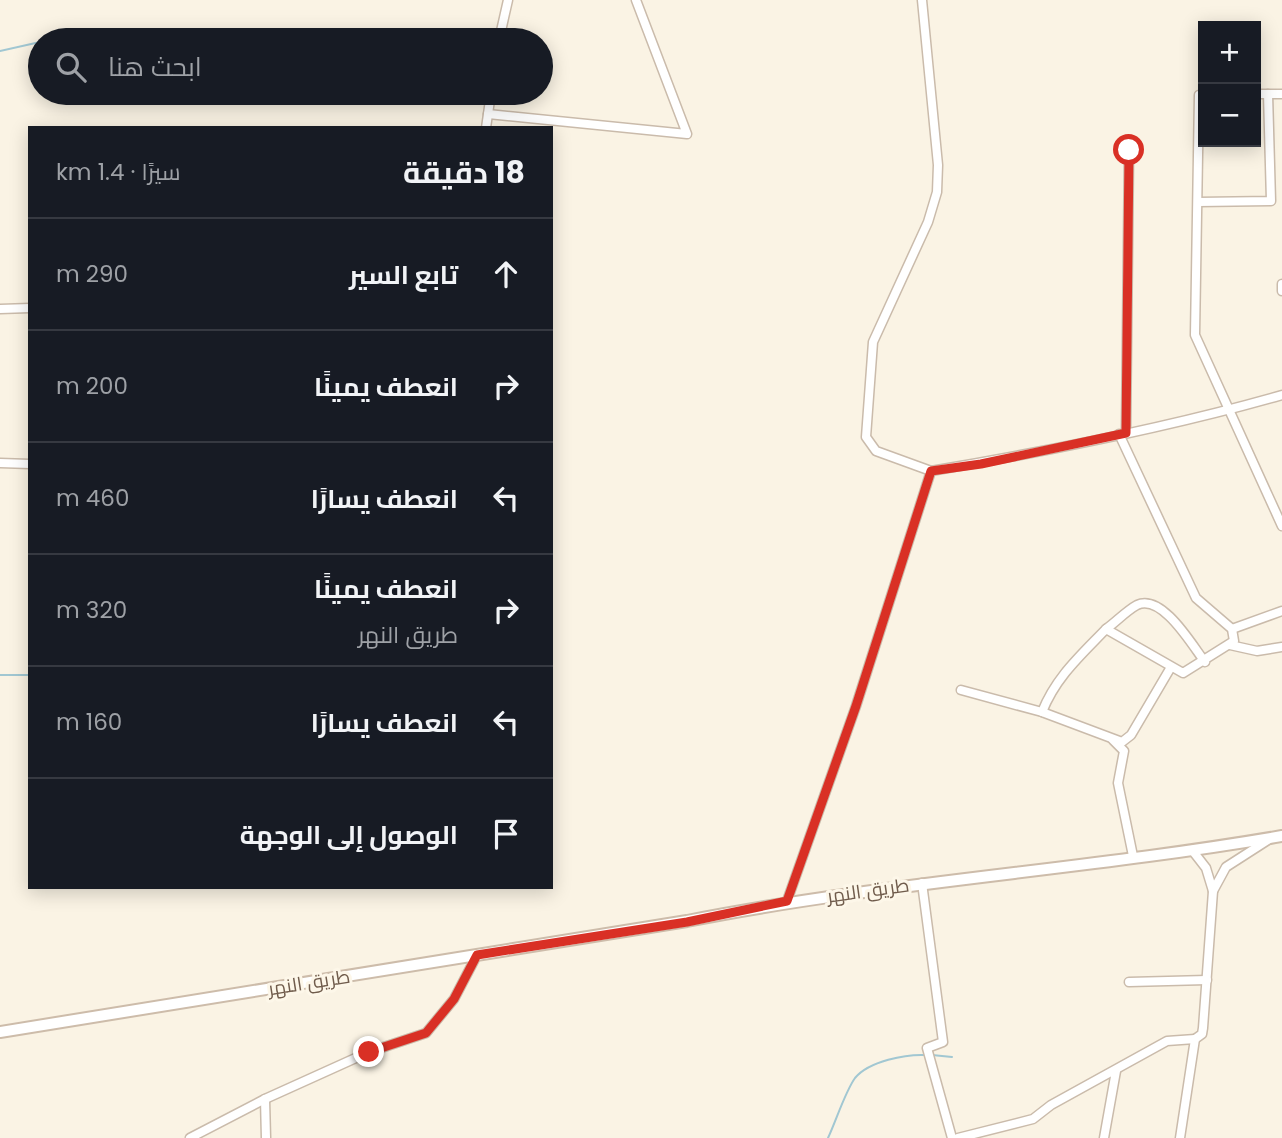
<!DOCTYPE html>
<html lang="ar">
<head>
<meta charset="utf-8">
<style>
  :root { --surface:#171b24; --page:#242831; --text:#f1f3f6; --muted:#9ea1a6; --line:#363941 }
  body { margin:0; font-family:Poppins,Cairo,sans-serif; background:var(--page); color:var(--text); direction:rtl }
  .controls { position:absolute; right:21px; top:21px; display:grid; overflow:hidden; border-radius:0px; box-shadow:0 4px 18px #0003 }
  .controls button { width:63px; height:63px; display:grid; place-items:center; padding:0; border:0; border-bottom:2px solid var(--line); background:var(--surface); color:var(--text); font:35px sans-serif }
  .stop { position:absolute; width:21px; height:21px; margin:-16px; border:5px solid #d93025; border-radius:50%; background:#fff }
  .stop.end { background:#d93025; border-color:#fff; box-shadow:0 2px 7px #0008 }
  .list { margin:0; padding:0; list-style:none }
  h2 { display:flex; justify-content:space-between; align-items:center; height:91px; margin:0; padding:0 28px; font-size:30px }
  h2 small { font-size:23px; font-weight:400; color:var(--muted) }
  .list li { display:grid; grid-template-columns:46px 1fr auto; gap:21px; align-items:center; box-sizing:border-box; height:112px; padding:0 28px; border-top:2px solid var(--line) }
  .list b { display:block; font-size:26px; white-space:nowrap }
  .list p { margin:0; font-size:23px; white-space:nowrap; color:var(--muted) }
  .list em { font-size:23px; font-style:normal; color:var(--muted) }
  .icon { flex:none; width:38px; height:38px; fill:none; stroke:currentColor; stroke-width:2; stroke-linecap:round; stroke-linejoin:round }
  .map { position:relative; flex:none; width:1282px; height:1138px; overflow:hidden; direction:ltr }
  .search { position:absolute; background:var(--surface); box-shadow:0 4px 18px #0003; left:28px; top:28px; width:525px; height:77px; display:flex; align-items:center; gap:18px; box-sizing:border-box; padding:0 24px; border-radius:38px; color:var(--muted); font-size:26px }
  .panel { position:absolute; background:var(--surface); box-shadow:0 4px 18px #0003; left:28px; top:126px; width:525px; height:763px; border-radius:0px; direction:rtl }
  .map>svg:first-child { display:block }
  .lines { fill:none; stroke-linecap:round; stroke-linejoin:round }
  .stream { stroke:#a1c7d2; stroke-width:2 }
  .minor-casing { stroke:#cabbab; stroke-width:11 }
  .secondary-casing { stroke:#cdbcaa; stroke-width:14 }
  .minor { stroke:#fff; stroke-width:8 }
  .secondary { stroke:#fff; stroke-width:10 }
  .route { stroke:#d93025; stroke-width:9 }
  .labels { text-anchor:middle; stroke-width:6; stroke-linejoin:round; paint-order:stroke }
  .street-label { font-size:19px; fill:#705c4c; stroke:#fdf7e9 }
</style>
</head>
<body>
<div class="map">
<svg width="1282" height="1138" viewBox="0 0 1282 1138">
  <rect width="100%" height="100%" fill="#faf3e4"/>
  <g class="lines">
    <!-- stream -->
    <g class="stream">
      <path d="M52 40 115 30"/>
      <path d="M0 51 40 42"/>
      <path d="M0 675H30"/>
      <path d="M932 1055 952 1057"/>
      <path d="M828 1138C836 1121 845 1092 855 1078 869 1061 906 1054 926 1055"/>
    </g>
    <!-- minor casing -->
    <g class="minor-casing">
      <g id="minor">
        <path d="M499 40 508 0"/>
        <path d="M1256 94H1282"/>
        <path d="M1203 95H1199L1195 335 1282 526"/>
        <path d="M488 114 687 134 636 0"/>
        <path d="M486 128 491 93"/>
        <path d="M1198 202 1271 201 1268 94"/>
        <path d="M1282 284V291"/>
        <path d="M0 309 30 308"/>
        <path d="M1126 433 1129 150"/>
        <path d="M0 463 30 464"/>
        <path d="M931 471C1049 451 1167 428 1282 395"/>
        <path d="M1106 629C1116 622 1126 611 1137 605 1162 593 1192 645 1205 662"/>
        <path d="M1232 629 1282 611"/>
        <path d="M1230 645 1257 651 1282 647"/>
        <path d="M961 690 1042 712 1122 742 1131 735 1171 667"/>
        <path d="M1042 712C1056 677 1080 656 1106 629L1183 673 1234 641 1232 629 1196 598 1119 434"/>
        <path d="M1113 740 1124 751 1118 783 1133 856"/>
        <path d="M922 883 943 1042 927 1048 952 1138"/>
        <path d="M1213 891 1226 867 1268 840"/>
        <path d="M787 901 856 706 931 471 876 451 866 437 873 342 928 222 937 192 938 165 922 0"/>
        <path d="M1129 982 1207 980"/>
        <path d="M265 1099 266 1138"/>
        <path d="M190 1138 265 1099 369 1052 426 1033 454 999 477 955"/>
        <path d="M958 1138 1033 1119 1051 1105 1167 1041 1195 1039"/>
        <path d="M1104 1138 1116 1071"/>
        <path d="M1180 1138 1195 1039 1202 1034 1203 1028 1213 891 1206 868 1192 850"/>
      </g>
    </g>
    <!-- secondary casing -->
    <g class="secondary-casing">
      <path id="secondary" d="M0 1032 687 921C884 882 1085 870 1282 836"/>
    </g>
    <!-- minor -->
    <use href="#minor" class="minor"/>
    <!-- secondary -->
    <use href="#secondary" class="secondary"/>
  </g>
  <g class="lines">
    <!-- route -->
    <path class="route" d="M369 1052 426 1033 454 999 477 955 687 922 787 901 856 706 931 471 981 464 1126 433 1129 150"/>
  </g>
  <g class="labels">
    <!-- street labels -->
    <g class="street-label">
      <text transform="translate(868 890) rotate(-8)" y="7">طريق النهر</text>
      <text transform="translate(309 982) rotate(-9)" y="7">طريق النهر</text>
    </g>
  </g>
</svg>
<div class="controls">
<button>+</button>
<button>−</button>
</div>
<div class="stop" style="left:1129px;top:150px"></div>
<div class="stop end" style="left:369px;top:1052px"></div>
<div class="search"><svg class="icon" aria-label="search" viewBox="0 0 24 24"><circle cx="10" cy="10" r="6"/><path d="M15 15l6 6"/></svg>ابحث هنا</div>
<section class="panel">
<h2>18 دقيقة<small>سيرًا · 1.4 km</small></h2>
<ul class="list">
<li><svg class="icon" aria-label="ahead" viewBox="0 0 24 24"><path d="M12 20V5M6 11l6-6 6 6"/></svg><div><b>تابع السير</b></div><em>290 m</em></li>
<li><svg class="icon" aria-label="right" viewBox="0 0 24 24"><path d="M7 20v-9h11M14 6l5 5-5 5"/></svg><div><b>انعطف يمينًا</b></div><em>200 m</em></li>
<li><svg class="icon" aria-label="left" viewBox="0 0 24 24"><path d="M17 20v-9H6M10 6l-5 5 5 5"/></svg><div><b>انعطف يسارًا</b></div><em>460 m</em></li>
<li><svg class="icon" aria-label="right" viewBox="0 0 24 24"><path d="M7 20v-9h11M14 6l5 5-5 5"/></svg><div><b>انعطف يمينًا</b><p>طريق النهر</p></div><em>320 m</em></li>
<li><svg class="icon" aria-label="left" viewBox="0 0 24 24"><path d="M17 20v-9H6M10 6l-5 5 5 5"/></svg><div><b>انعطف يسارًا</b></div><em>160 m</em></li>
<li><svg class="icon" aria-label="arrive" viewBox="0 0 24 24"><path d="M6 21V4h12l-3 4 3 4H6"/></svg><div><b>الوصول إلى الوجهة</b></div></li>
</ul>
</section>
</div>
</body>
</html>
